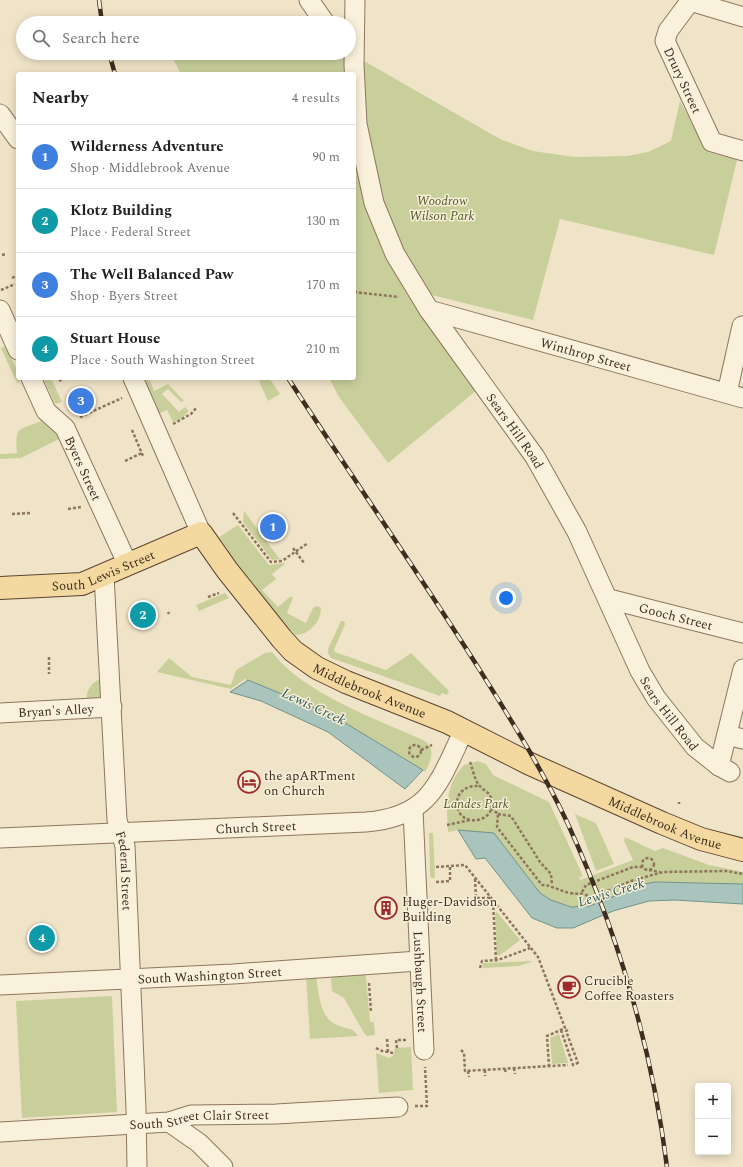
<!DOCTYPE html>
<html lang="en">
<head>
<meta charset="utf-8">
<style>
  :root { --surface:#fff; --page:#f2f2f2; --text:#222; --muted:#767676; --line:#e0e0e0; --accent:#b45309 }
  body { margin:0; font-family:Spectral,serif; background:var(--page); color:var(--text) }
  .controls { position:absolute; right:12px; bottom:12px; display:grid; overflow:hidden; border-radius:4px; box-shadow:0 2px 10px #0003 }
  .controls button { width:36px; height:36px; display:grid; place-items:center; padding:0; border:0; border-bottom:1px solid var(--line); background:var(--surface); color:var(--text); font:20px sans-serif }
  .you { position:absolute; left:506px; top:598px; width:14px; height:14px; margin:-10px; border:3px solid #fff; border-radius:50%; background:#1a73e8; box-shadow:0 0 0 6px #1a73e833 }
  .badge { display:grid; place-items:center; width:26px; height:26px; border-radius:50%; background:var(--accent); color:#fff; font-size:13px; font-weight:700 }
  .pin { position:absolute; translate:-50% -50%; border:2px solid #fff; box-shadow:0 1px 4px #0006 }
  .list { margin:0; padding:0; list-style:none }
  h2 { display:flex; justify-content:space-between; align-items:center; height:52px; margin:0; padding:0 16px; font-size:17px }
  h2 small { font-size:13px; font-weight:400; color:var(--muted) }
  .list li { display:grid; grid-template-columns:26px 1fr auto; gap:12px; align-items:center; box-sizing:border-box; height:64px; padding:0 16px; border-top:1px solid var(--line) }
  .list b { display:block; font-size:15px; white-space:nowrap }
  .list p { margin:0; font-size:13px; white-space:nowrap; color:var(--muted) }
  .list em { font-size:13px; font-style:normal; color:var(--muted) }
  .icon { flex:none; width:22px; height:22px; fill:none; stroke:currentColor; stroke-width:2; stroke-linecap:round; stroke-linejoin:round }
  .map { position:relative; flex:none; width:743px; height:1167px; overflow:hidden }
  .search { position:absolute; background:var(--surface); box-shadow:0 2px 10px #0003; left:16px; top:16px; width:340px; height:44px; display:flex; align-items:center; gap:10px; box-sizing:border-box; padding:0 14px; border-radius:22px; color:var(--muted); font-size:15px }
  .panel { position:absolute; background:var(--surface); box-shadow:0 2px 10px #0003; left:16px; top:72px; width:340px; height:308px; border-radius:4px }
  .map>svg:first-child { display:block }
  .green { fill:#c9cf9b }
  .water { fill:#a9c4bc; stroke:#6f938a }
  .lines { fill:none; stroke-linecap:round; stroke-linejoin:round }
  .minor-casing { stroke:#8d765c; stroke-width:21 }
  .major-casing { stroke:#5b4430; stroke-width:24 }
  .path { stroke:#8d765c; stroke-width:2.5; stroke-dasharray:3 2; stroke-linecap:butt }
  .minor { stroke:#faf1dc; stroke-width:19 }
  .major { stroke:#f3d9a0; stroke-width:22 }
  .rail-casing { stroke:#3d2e20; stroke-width:4.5 }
  .rail { stroke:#f7eed8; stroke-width:3; stroke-dasharray:9; stroke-linecap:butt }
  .labels { text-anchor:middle; stroke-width:3; stroke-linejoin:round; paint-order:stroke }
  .street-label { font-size:13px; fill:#3d2e20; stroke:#f7eed8 }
  .park-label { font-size:13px; font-style:italic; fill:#4d5a26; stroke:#f7eed8 }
  .poi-label { font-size:13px; fill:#3d2e20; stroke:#f7eed8; text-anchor:start }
  .water-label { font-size:14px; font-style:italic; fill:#2f5d5a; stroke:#f7eed8 }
</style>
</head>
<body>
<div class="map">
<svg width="743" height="1167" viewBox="0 0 743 1167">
  <rect width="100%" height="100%" fill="#f0e4c8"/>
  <!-- green -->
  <g class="green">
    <path d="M171 55 340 56 366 62 500 139 533 151 574 157 627 156 648 152 671 141 680 101 707 152 737 160 714 255 560 219 533 320 407 289 477 390 388 463 339 397 329 378H354V74H181Z"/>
    <path d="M6 346 18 373V378L21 381 17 383 1 348Z"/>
    <path d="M43 378H51L62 402 55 404Z"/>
    <path d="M142 378H149L154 391 168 384 184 401 181 402 168 389 162 394 179 412 185 407 189 411 182 418 173 422 167 410 159 414Z"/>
    <path d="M261 378H269L280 394 268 401 259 381Z"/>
    <path d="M41 421 61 438 21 458 0 459V454L17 453C15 426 17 431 41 421Z"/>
    <path d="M244 511 279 558 281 559 272 560 243 522Z"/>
    <path d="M238 525 269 565 284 563 285 564 272 574 276 579 262 590 278 607 291 596 293 598 287 613 306 623 313 608 317 606 321 608C321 622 309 635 295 635L253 586 223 543 219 537Z"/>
    <path d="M225 593 229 598 199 611 196 605Z"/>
    <path d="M341 621H344L345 624 334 650 335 652 386 670 411 653 449 691 447 695 442 693 440 696 331 658 328 653V649Z"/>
    <path d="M272 652C304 694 377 719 425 741 436 750 431 761 425 772L332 715 245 679 231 689 157 672 169 658 192 677 231 685 236 670 265 653Z"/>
    <path d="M100 679 105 703 86 704C86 692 89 684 100 679Z"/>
    <path d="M478 761 486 764 493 775 549 802 583 876 579 877 580 880 633 860 624 841 625 837 655 851 663 848 709 865 743 872V884L655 882 644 884 590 906 571 907 551 900 540 893 494 833 458 830 448 832C446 809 446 782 464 765Z"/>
    <path d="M575 814 596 823 614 864 596 871Z"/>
    <path d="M429 833H433L435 878H431L430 874Z"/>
    <path d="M497 912 520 940 499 956 497 955 495 914Z"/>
    <path d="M533 961 519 966 483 968V963Z"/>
    <path d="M364 973 366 977 370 1022H374L375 1035 367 1036 364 1033 344 998 332 991 331 980 333 975Z"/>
    <path d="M306 976H316C319 992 319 1018 337 1025 345 1029 353 1027 358 1036L310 1039Z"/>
    <path d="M112 996 117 1112 22 1118 16 1001Z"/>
    <path d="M559 1034 568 1063 552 1064 550 1038Z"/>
    <path d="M411 1047 413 1090 379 1093 376 1053 389 1058 393 1056 395 1048Z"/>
  </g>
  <!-- water -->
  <g class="water">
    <path d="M248 680 332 715 423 770 405 789 328 732 261 701 230 692Z"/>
    <path d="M458 830 494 833 540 893 551 900 571 907 590 906 644 884 655 882 743 884V904L675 900 649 901 613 911 573 928H557L532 918 485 858 476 859Z"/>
  </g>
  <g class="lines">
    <!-- minor casing -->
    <g class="minor-casing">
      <g id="minor">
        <path d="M309 0 325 23"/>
        <path id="s1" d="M355 0 354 65 357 124 374 203 395 254 429 310 535 457 577 532 640 671 656 698 695 747 719 766 730 772"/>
        <path id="s2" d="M691 0 668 31 665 41 712 142 743 151"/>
        <path d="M690 1 743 17"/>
        <path d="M0 114 18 139"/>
        <path d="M0 310 18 350"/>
        <path id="s3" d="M429 310 743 398"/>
        <path id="s4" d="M31 378 46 411 65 428 128 565"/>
        <path d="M133 378 201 533"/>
        <path d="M727 393 742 326"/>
        <path id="s5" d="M104 575 117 820 125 846 136 1109 137 1167"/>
        <path id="s6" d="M609 599 743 633"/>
        <path id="s7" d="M0 713 112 707"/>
        <path d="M727 735 743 739"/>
        <path d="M719 766 743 669"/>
        <path id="s8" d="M413 810 424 1050"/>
        <path id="s9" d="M0 838 366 822C431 817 439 782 464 730"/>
        <path id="s10" d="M0 985 233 974 419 961"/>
        <path d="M169 1122 199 1143 223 1167"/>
        <path id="s11" d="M0 1132 169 1122 191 1115 276 1114 398 1107"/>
      </g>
    </g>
    <!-- major casing -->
    <g class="major-casing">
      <g id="major">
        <path id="s12" d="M0 588 82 584 201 533 227 570 282 639 293 651 317 668 346 682 447 722 530 764 662 823 701 839 743 850"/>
      </g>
    </g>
    <!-- path -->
    <g class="path">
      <path d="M33 73V74"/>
      <path d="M2 255 6 254"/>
      <path d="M12 278 16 276"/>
      <path d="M1 290 15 284"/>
      <path d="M354 292 399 297"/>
      <path d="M59 381 63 379"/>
      <path d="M70 403 72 402 78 413"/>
      <path d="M80 417 122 398"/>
      <path d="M173 424 191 414 197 407"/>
      <path d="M132 430 143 456"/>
      <path d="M125 461 142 453"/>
      <path d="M68 509 81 507"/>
      <path d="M233 513 271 562 282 561 308 543"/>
      <path d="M12 514 30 513"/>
      <path d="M293 548 304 563"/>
      <path d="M208 597 219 593"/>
      <path d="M168 612 169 614"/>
      <path d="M49 657V674"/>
      <circle cx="415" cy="751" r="6"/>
      <path d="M421 750 432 745"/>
      <path d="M470 762C473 769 474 779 479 785 482 790 489 791 491 798 499 822 460 830 457 805 456 792 467 785 479 786"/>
      <path d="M679 802V804"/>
      <path d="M491 808 498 814 497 827 542 885C552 885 559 891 570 893 580 895 581 891 591 898L631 881 663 872 726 871 743 874"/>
      <path d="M498 814 511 816 540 862 551 874 552 885"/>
      <path d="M447 825 470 820"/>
      <circle cx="648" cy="864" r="6"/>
      <path d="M436 867 465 865 538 957 565 1028 547 1036 549 1066"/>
      <path d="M649 870 660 872"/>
      <path d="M475 879 476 898H490"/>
      <path d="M436 882 450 881V866"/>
      <path d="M582 892 586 885 633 867H644"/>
      <path d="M493 902 496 960"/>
      <path d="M480 968 482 961 498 960 530 948"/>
      <path d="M369 983 371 1012"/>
      <path d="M561 1030 573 1065 580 1062"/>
      <path d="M568 1030 566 1031 578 1063"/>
      <path d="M387 1039 388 1053"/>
      <path d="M376 1048 382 1051 393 1053"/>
      <path d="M397 1048 396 1040H406"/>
      <path d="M461 1050 464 1053 465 1071 568 1065"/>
      <path d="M514 1068 515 1074"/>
      <path d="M505 1069 506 1074"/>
      <path d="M485 1070V1076"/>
      <path d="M468 1071 469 1077"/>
      <path d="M415 1106H427L425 1067"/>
    </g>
    <!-- minor -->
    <use href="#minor" class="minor"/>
    <!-- major -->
    <use href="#major" class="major"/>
    <!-- rail casing -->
    <g class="rail-casing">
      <g id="rail">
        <path d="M99 0 102 23"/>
        <path d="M109 53 115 74"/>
        <path d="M288 378C350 474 415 568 476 664 508 715 541 767 567 822 618 933 652 1047 667 1167"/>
      </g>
    </g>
    <!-- rail -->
    <use href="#rail" class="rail"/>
  </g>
  <!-- icons -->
  <defs>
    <g id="hotel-ring" transform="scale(1.15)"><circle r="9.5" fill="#f7eed8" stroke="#9e2a2b" stroke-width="1.5"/><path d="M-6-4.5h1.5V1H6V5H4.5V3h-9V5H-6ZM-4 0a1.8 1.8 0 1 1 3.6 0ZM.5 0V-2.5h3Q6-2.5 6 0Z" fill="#9e2a2b"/></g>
    <g id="building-ring" transform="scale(1.15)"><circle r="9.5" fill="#f7eed8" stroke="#9e2a2b" stroke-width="1.5"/><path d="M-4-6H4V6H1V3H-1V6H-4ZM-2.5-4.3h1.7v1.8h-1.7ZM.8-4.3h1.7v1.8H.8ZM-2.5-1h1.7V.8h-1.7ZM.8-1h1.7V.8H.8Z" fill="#9e2a2b"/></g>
    <g id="cafe-ring" transform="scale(1.15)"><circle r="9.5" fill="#f7eed8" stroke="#9e2a2b" stroke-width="1.5"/><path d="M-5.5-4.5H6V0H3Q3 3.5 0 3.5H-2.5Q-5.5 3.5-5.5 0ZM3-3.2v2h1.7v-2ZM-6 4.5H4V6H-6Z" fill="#9e2a2b"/></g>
  </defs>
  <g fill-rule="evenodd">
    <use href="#hotel-ring" x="249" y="782"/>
    <use href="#building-ring" x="386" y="908"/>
    <use href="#cafe-ring" x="569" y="987"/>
  </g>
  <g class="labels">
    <!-- street labels -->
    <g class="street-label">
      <text dy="5" stroke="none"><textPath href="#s2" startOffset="92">Drury Street</textPath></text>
      <text dy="5" stroke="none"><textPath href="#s3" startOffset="163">Winthrop Street</textPath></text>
      <text dy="5" stroke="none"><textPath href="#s1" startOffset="474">Sears Hill Road</textPath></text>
      <text dy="5" stroke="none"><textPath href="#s4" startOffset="106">Byers Street</textPath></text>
      <text dy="5" stroke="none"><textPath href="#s12" startOffset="106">South Lewis Street</textPath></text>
      <text dy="5" stroke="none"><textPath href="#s6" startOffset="69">Gooch Street</textPath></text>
      <text dy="5" stroke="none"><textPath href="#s12" startOffset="448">Middlebrook Avenue</textPath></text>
      <text dy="5" stroke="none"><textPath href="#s7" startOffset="56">Bryan's Alley</textPath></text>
      <text dy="5" stroke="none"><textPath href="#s1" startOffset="797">Sears Hill Road</textPath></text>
      <text dy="5" stroke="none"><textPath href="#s12" startOffset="772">Middlebrook Avenue</textPath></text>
      <text dy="5" stroke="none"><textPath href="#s9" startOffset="256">Church Street</textPath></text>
      <text dy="5" stroke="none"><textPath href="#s5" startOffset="297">Federal Street</textPath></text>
      <text dy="5" stroke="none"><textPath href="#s10" startOffset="210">South Washington Street</textPath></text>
      <text dy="5" stroke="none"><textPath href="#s8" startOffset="172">Lushbaugh Street</textPath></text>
      <text dy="5" stroke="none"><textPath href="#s11" startOffset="200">South Street Clair Street</textPath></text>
    </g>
    <!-- park labels -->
    <g class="park-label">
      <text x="442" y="205">Woodrow<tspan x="442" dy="15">Wilson Park</tspan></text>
      <text x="476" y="808">Landes Park</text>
    </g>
    <!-- poi labels -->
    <g class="poi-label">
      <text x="264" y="780">the apARTment<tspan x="264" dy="15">on Church</tspan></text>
      <text x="402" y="906">Huger-Davidson<tspan x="402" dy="15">Building</tspan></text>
      <text x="584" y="985">Crucible<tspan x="584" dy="15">Coffee Roasters</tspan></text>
    </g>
    <!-- water labels -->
    <g class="water-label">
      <text transform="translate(314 706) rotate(25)" y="5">Lewis Creek</text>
      <text transform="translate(611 892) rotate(-17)" y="5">Lewis Creek</text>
    </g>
  </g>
</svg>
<div class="controls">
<button>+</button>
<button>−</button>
</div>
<div class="you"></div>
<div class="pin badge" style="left:273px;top:527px;background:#3f7fe0">1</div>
<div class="pin badge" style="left:143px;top:615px;background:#0f9aa8">2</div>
<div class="pin badge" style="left:81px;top:401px;background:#3f7fe0">3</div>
<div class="pin badge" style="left:42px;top:938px;background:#0f9aa8">4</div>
<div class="search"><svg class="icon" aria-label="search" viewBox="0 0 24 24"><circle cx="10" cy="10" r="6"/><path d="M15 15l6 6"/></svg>Search here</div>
<section class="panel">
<h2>Nearby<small>4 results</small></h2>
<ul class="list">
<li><span class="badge" style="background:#3f7fe0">1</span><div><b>Wilderness Adventure</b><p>Shop · Middlebrook Avenue</p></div><em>90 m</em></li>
<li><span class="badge" style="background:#0f9aa8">2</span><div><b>Klotz Building</b><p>Place · Federal Street</p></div><em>130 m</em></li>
<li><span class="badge" style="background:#3f7fe0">3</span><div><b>The Well Balanced Paw</b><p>Shop · Byers Street</p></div><em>170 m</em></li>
<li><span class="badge" style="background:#0f9aa8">4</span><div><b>Stuart House</b><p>Place · South Washington Street</p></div><em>210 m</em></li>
</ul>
</section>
</div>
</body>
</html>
